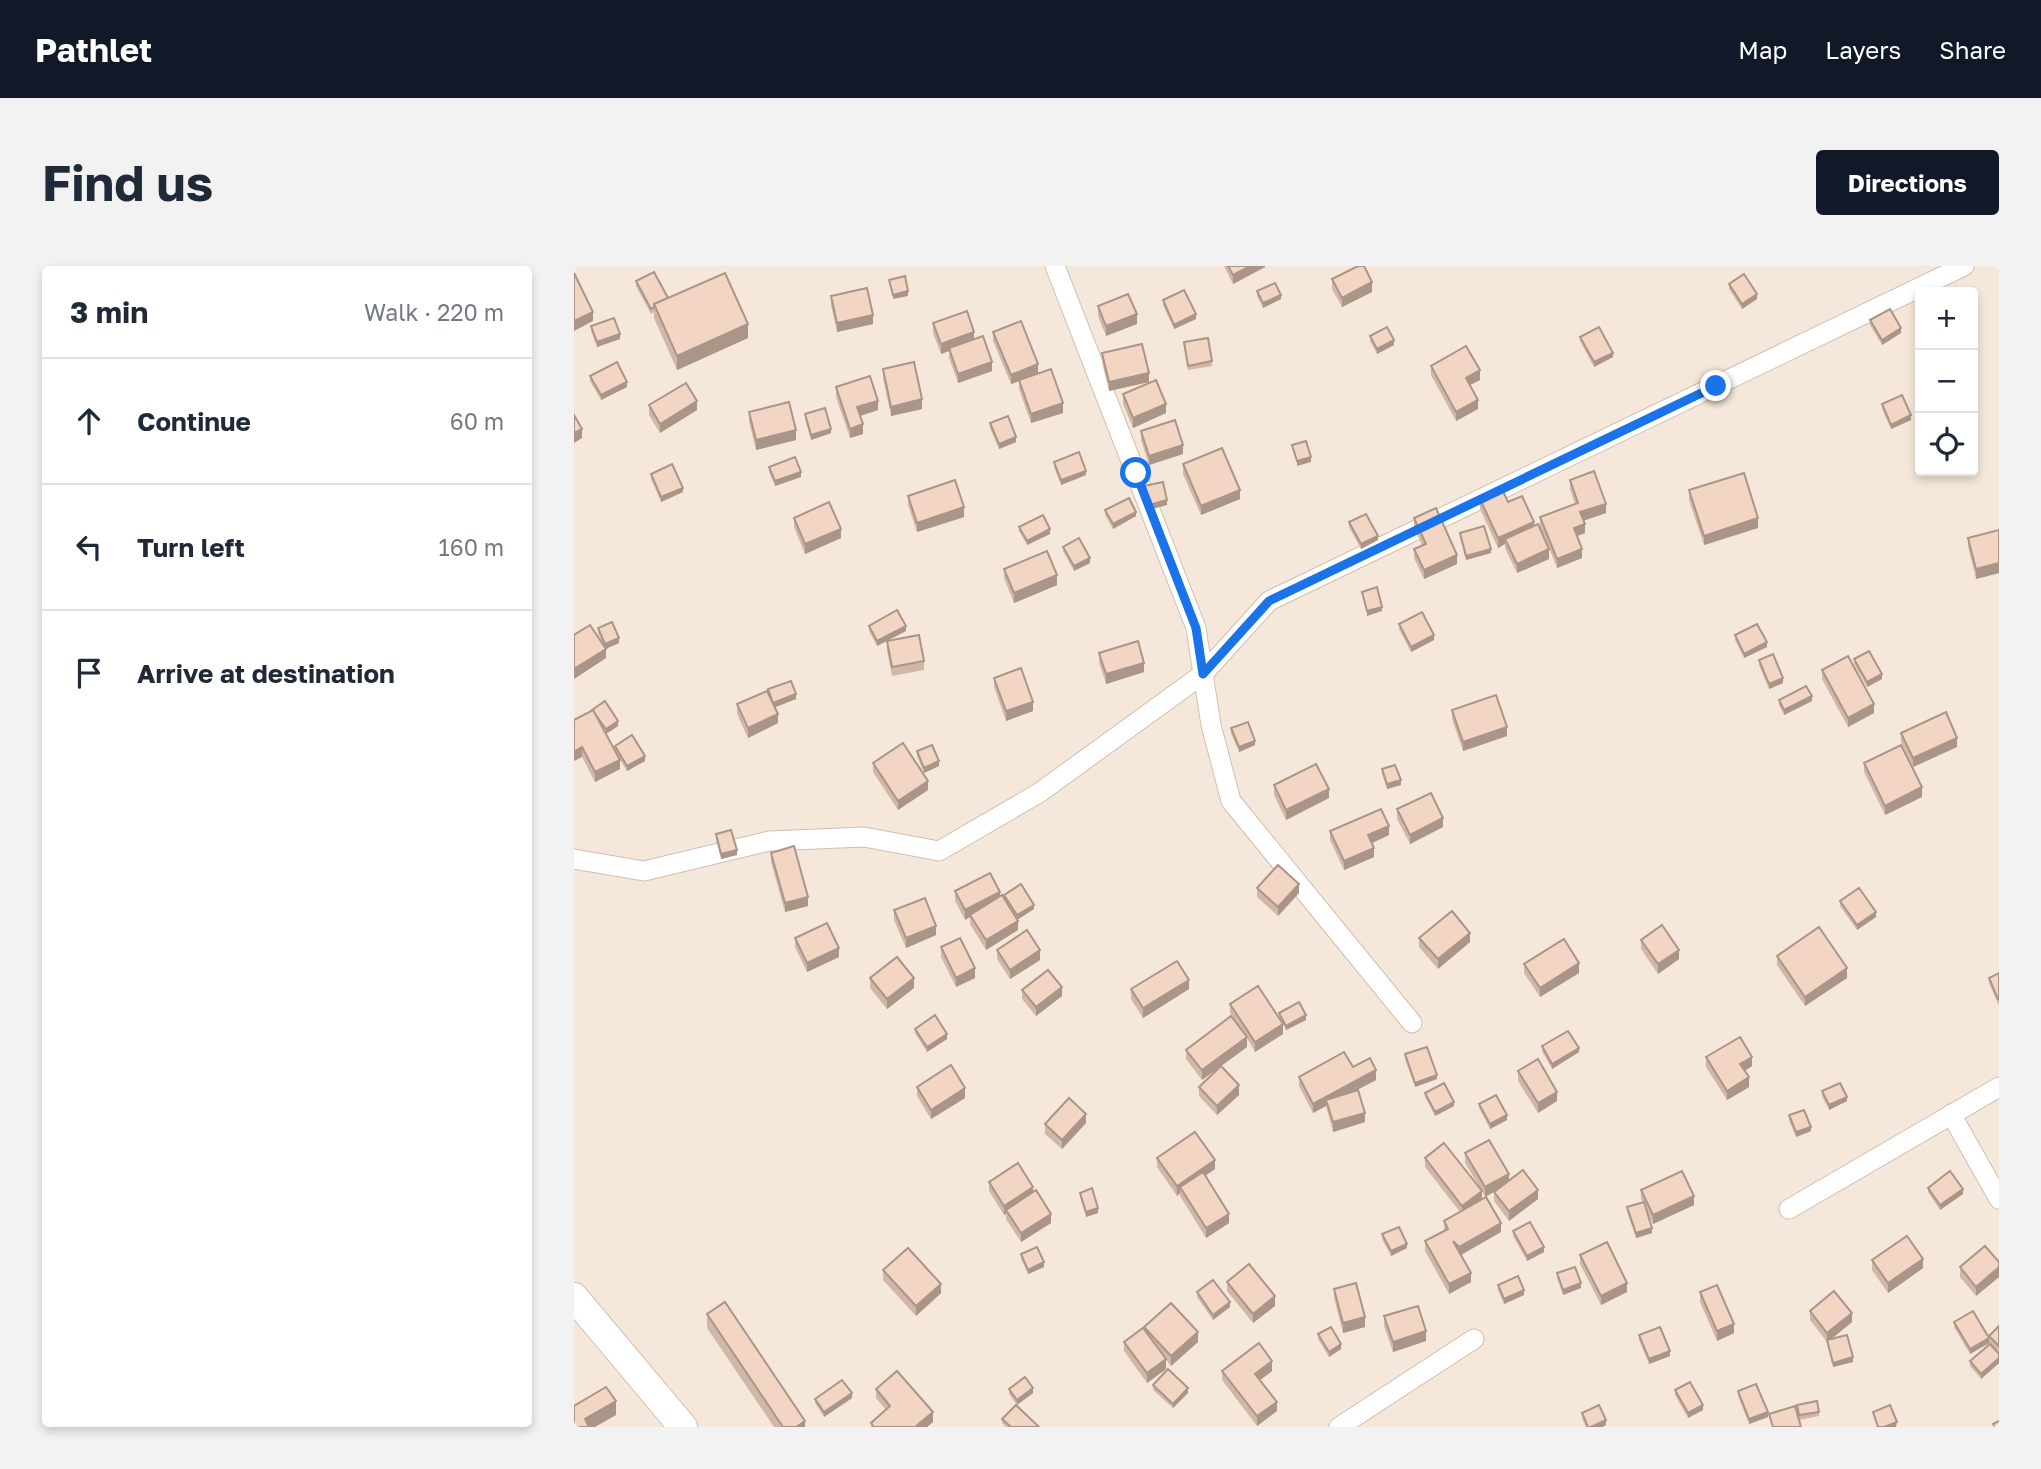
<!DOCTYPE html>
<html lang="en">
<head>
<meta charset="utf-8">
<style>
  :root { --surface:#fff; --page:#f2f2f3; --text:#1f2937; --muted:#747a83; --line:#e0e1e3; --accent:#111827 }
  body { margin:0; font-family:"Golos Text",sans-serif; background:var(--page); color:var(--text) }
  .controls { position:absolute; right:21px; top:21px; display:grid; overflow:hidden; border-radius:7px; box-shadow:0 4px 10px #0003 }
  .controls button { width:63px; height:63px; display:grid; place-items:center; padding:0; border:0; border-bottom:2px solid var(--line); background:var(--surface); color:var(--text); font:35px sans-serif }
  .stop { position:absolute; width:21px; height:21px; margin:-16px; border:5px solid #1a73e8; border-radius:50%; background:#fff }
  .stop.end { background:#1a73e8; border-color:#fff; box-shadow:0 2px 7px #0008 }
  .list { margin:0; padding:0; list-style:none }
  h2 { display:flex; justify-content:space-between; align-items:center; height:91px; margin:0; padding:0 28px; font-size:30px }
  h2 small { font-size:23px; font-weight:400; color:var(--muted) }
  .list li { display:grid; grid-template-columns:46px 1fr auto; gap:21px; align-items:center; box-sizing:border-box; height:126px; padding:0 28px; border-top:2px solid var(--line) }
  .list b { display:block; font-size:26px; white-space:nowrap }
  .list em { font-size:23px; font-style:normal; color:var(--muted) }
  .icon { flex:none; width:38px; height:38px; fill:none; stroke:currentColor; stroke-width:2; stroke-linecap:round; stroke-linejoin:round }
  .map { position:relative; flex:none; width:1425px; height:1161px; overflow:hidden; border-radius:7px }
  header { display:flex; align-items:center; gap:42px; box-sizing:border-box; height:98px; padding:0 35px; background:var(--accent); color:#fff }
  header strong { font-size:33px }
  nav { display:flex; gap:38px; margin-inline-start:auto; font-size:24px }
  .intro { display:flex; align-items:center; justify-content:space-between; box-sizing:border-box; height:168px; padding:0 42px }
  h1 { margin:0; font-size:49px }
  .button { padding:18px 32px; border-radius:7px; background:var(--accent); color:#fff; font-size:24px; font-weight:700 }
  main { display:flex; gap:42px; padding:0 42px }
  aside { flex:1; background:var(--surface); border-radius:7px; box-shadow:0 4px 10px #0003 }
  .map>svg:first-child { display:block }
  .residential { fill:#f5e8da; fill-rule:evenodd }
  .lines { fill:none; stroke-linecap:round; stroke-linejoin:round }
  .street-casing { stroke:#d1beb0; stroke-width:21 }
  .secondary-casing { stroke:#d6c0b0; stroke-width:30 }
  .street { stroke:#fff; stroke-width:19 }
  .secondary { stroke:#fff; stroke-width:28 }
  .wall { fill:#d1b7a8 }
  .shaded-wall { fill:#aa9588 }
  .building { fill:#f3d5c3; stroke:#aa9588; stroke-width:2 }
  .route { stroke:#1a73e8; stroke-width:9 }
</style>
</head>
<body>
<header>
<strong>Pathlet</strong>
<nav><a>Map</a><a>Layers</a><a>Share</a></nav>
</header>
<div class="intro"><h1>Find us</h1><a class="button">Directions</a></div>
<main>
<aside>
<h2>3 min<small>Walk · 220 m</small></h2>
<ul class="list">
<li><svg class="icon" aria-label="ahead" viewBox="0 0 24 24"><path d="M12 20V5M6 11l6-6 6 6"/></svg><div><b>Continue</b></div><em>60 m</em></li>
<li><svg class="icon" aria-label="left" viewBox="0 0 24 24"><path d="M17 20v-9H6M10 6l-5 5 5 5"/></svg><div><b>Turn left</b></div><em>160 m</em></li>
<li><svg class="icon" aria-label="arrive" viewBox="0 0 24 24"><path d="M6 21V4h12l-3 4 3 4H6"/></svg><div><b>Arrive at destination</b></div></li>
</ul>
</aside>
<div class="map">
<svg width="1425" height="1161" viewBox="0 0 1425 1161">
  <rect width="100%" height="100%" fill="#fdf6ec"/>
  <!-- residential -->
  <path class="residential" d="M0 0H1425V1161H0ZM1346 26H1399V205H1346Z"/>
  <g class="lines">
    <!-- street casing -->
    <g class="street-casing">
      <g id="street">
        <path d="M481 0 622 362 637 459 657 535 838 757"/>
        <path d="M0 593 70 605 195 575 290 571 365 585 465 527 629 408 695 335 1390 0"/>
        <path d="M1377 848 1425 933"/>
        <path d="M1215 943 1425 821"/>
        <path d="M765 1161 900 1073"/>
      </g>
    </g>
    <!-- secondary casing -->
    <g class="secondary-casing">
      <path id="secondary" d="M0 1031 109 1161"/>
    </g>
    <!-- street -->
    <use href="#street" class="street"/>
    <!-- secondary -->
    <use href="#secondary" class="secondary"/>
  </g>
  <!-- wall -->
  <g class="wall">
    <path d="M650 0H691V1L659 18Z"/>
    <path d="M758 13 798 26 768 41 758 23Z"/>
    <path d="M62 15 94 32 174 72 103 104 80 52V46L77 48 62 20Z"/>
    <path d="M1155 18 1183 33 1168 43 1155 23Z"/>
    <path d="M683 25 707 33 689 42 683 30Z"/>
    <path d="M257 30 299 58 263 66 257 39Z"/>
    <path d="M589 34 622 53 600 63 589 39Z"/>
    <path d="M524 40 563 58 532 70 524 50Z"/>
    <path d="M1296 54 1327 67 1308 79 1296 59Z"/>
    <path d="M359 57 400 74 418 105 384 117 375 92V85L367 88 359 67Z"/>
    <path d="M17 60 46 73 23 81 17 65Z"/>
    <path d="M419 66 464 108 489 147 457 157 445 123V115L437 118 419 75Z"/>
    <path d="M796 70 820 79 803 88 796 75Z"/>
    <path d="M1006 71 1039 91 1020 101 1006 75Z"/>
    <path d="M610 76 638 95V100L614 104Z"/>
    <path d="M528 87 575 116 535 125 528 96Z"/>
    <path d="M857 100 906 114 896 119 904 143 882 155 857 109Z"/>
    <path d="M309 103 348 143 317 150 309 112Z"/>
    <path d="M16 110 53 121 27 134 16 115Z"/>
    <path d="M262 121 304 144 286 150 289 168 276 172 262 131Z"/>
    <path d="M549 128 592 147 559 162 549 138Z"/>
    <path d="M1308 138 1337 154 1317 163 1308 143Z"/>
    <path d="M75 139 123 144 86 167 75 149Z"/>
    <path d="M175 146 222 174 182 184 175 156Z"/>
    <path d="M231 148 257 167 237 174 231 153Z"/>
    <path d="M416 157 442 176 425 183 416 162Z"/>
    <path d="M567 165 609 188 575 199 567 174Z"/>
    <path d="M480 196 512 209 487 219 480 201Z"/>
    <path d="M609 198 666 233 627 249 609 208Z"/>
    <path d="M195 201 227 211 201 220 195 206Z"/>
    <path d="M77 208 109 226 87 236 77 213Z"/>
    <path d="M996 214 1032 247 1010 254 1011 267 1003 270 1008 292 983 302 966 260V251L1001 238 996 223Z"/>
    <path d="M1115 224 1184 262 1130 279 1115 234Z"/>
    <path d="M334 230 390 251 343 266 334 239Z"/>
    <path d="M906 233 934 236 960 260 975 293 943 307 931 282V278L924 282 906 243Z"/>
    <path d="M531 244 562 250 539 263 531 249Z"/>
    <path d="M220 252 267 272 231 288 220 261Z"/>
    <path d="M840 252 883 298 850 313 840 292V283L848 279 840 262Z"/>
    <path d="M775 256 804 274 787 283 775 261Z"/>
    <path d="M445 261 476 268 453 279 445 265Z"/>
    <path d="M1425 264V307L1402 313 1394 281V272Z"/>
    <path d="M886 267 917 287 892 294 886 272Z"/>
    <path d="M489 281 516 297 500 305 489 285Z"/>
    <path d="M430 303 483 319 440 337 430 312Z"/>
    <path d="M825 358 860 374 837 386 825 363Z"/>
    <path d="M295 360 332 365 303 380 295 365Z"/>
    <path d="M24 362 45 377 32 383V392L0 413V369L29 378 24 367Z"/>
    <path d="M1161 369 1193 381 1170 392 1161 374Z"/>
    <path d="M313 375 350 395V404L318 410 313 385Z"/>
    <path d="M525 387 570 406 532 418 525 396Z"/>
    <path d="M1280 393 1308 413 1293 421 1280 398Z"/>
    <path d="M1185 394 1209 417 1195 423 1185 399Z"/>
    <path d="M1248 404 1300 447 1274 461 1248 413Z"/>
    <path d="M420 412 459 445 432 455 420 421Z"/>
    <path d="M222 433 201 441 204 457 174 472 163 448V438Z"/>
    <path d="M1205 434 1238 435 1210 449 1205 439Z"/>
    <path d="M878 444 933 470 889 485 878 453Z"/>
    <path d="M0 454 44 460 32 468 41 484V480L71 495 53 505 41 485 46 503 21 516 8 491Z"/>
    <path d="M657 462 681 479 665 486 657 467Z"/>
    <path d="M1327 467 1383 481 1339 501 1327 476Z"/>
    <path d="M343 485 365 500 350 507 343 490Z"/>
    <path d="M299 497 354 524 324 544 299 506Z"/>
    <path d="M1290 497 1348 531 1311 549 1290 506Z"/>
    <path d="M808 503 827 519 813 523 808 508Z"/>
    <path d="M700 519 755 532 712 554 700 529Z"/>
    <path d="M823 543 869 561 836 578 823 553Z"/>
    <path d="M756 565 815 569 798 577 800 591 770 604 756 574Z"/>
    <path d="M142 568 163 589 147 593 142 573Z"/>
    <path d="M197 587 234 640 211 646 197 596Z"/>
    <path d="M683 622 725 627 704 650 683 631Z"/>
    <path d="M381 625 430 632V629L460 643 444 653V664L412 684 396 658V651L391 654 381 635Z"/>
    <path d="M1266 635 1302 651 1283 664 1266 640Z"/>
    <path d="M320 644 362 669 332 682 320 654Z"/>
    <path d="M221 672 265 691 233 706 221 681Z"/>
    <path d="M845 672 896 676 864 703 845 681Z"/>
    <path d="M1067 674 1105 693 1084 708 1067 683Z"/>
    <path d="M367 681 401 712 382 721 367 691Z"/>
    <path d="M423 684 466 694 436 713 423 693Z"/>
    <path d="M1203 690 1273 712 1231 740 1203 699Z"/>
    <path d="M950 698 1005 707 966 731 950 707Z"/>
    <path d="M1425 707V738H1424L1415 717V712Z"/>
    <path d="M296 712 340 722 313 743 296 722Z"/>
    <path d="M557 723H615L569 752 557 733Z"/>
    <path d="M448 724 488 730 462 750 448 733Z"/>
    <path d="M656 738 709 758 705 752V747L732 754 712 764 709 758V768L681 786 673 772V781L628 814 612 793V784L667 764 656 747Z"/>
    <path d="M341 763 373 773 353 786 341 767Z"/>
    <path d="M968 780 1005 786 978 803 968 785Z"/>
    <path d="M831 788 863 813 841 821 831 793Z"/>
    <path d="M1132 791 1178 800 1171 805 1175 821 1153 834 1132 801Z"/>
    <path d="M779 801 802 814 781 825 791 856 759 866 752 840 739 847 725 820V811Z"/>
    <path d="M944 805 983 835 964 847 944 815Z"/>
    <path d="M343 821 391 832 357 853 343 830Z"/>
    <path d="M625 821 665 829 643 849 625 830Z"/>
    <path d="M1248 825 1273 835 1255 844 1248 830Z"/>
    <path d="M851 827 880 840 861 850 851 831Z"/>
    <path d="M905 838 933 854 916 863 905 842Z"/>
    <path d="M1215 849 1237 865 1222 871 1215 854Z"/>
    <path d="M512 857 488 883 471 868V858Z"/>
    <path d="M891 887 964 933 935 955 920 935V926L922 925 911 931 908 925V934L927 966 887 989 897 1016 875 1028 851 985V975L870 965V955L886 946 851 901V892L908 925 891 897Z"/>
    <path d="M583 892 641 903 631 910 655 957 632 972 606 930V927L603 930 583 901Z"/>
    <path d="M415 916 459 926 477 957 447 976 432 953V948L430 949 415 925Z"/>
    <path d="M1354 922 1389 928 1366 944 1354 926Z"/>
    <path d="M1067 924 1120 939 1079 958 1072 943 1078 967 1062 972 1053 946V941L1069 936 1067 933Z"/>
    <path d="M506 927 524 947 512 951 506 931Z"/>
    <path d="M939 965 970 986 953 995 939 970Z"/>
    <path d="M808 968 833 982 817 990 808 973Z"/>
    <path d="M447 988 470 1001 454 1008 447 993Z"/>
    <path d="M1006 989 1053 1026 1027 1039 1006 998Z"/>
    <path d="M1298 994 1349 1002 1314 1027 1298 1004Z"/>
    <path d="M1425 996V1011L1402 1030 1386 1011V1001Z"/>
    <path d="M309 1004 367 1027 342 1050 309 1014Z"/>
    <path d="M983 1007 1007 1022 989 1029 983 1012Z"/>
    <path d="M653 1016 701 1040 679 1057 653 1025Z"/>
    <path d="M924 1019 950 1029 930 1038 924 1024Z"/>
    <path d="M760 1023 791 1061 769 1067 760 1032Z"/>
    <path d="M623 1026 656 1041 639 1054 623 1031Z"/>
    <path d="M1126 1026 1160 1067 1143 1075 1126 1036Z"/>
    <path d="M1236 1045 1278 1056 1258 1073 1279 1096 1259 1101 1253 1076 1236 1054Z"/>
    <path d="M133 1048 231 1161H200L133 1062Z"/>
    <path d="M810 1050 852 1075 819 1086 810 1060Z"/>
    <path d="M1380 1056 1415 1072V1070L1425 1060V1097L1407 1113 1396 1100V1095L1415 1079V1077L1396 1088 1380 1061Z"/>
    <path d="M570 1061 624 1076 597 1100 592 1094V1103L573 1117 550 1085V1076L570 1064Z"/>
    <path d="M744 1068 767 1083 755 1091 744 1073Z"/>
    <path d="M1065 1069 1096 1090 1075 1098 1065 1074Z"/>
    <path d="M648 1105H698L686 1114 703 1145 683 1160 648 1114Z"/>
    <path d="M579 1119 614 1127 599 1142 579 1124Z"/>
    <path d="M302 1123 359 1156 353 1161H297V1157L312 1144 302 1132Z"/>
    <path d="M435 1123 459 1127 443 1139 435 1128Z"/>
    <path d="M1101 1124 1129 1144 1114 1152 1101 1129Z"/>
    <path d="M1164 1125 1194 1151 1175 1158 1164 1130Z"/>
    <path d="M278 1132 250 1151 241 1137V1133Z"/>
    <path d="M1223 1139 1245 1146V1150L1225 1154Z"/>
    <path d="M1008 1147 1032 1159 1028 1161H1012L1008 1152Z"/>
    <path d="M428 1153 465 1161H432L428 1157Z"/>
  </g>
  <!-- shaded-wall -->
  <g class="shaded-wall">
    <path d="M676 0H691V1L659 18V9Z"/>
    <path d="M798 16V26L768 41V32Z"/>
    <path d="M334 25V30L319 33V29Z"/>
    <path d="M1183 28V33L1168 43V38Z"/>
    <path d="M707 29V33L689 42V37Z"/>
    <path d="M19 46V55L0 65V55Z"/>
    <path d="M563 48V58L532 70V60Z"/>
    <path d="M622 48V53L600 63V59Z"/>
    <path d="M299 49V58L263 66V57Z"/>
    <path d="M174 58V72L103 104V90Z"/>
    <path d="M1327 62V67L1308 79V74Z"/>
    <path d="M400 66V76L375 82V85L367 88V78Z"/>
    <path d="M46 68V73L23 81V76Z"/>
    <path d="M820 74V79L803 88V83Z"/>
    <path d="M1039 87V91L1020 101V96Z"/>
    <path d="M418 96V105L384 117V108Z"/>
    <path d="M464 98V108L437 118V109Z"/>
    <path d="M906 104V114L892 121V112Z"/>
    <path d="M575 107V116L535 125V116Z"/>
    <path d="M53 116V121L27 134V129Z"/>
    <path d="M348 133V143L317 150V141Z"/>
    <path d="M904 134V143L882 155V146Z"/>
    <path d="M123 135V144L86 167V158Z"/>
    <path d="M304 135V144L283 151V141Z"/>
    <path d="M489 137V147L457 157V148Z"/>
    <path d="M592 138V147L559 162V152Z"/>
    <path d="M1337 149V154L1317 163V159Z"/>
    <path d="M289 158V168L276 172V163Z"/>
    <path d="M8 163V172L0 177V167Z"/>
    <path d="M257 163V167L237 174V169Z"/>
    <path d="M222 164V174L182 184V174Z"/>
    <path d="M442 171V176L425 183V178Z"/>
    <path d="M609 179V188L575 199V190Z"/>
    <path d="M737 191V196L723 200V195Z"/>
    <path d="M512 205V209L487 219V214Z"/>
    <path d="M227 206V211L201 220V215Z"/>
    <path d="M109 222V226L87 236V231Z"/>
    <path d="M666 224V233L627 249V240Z"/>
    <path d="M593 234V239L575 244V239Z"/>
    <path d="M1032 238V247L1006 256V246Z"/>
    <path d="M390 241V251L343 266V257Z"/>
    <path d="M562 246V250L539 263V258Z"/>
    <path d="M1184 252V262L1130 279V270Z"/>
    <path d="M960 256V265L931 273V278L924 282V272Z"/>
    <path d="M1011 258V267L1000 271V262Z"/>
    <path d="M267 263V272L231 288V278Z"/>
    <path d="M476 263V268L453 279V275Z"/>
    <path d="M804 270V274L787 283V278Z"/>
    <path d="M917 283V287L892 294V290Z"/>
    <path d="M975 283V293L943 307V298Z"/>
    <path d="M1008 283V292L983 302V293Z"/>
    <path d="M883 289V298L850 313V304Z"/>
    <path d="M516 292V297L500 305V300Z"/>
    <path d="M1425 297V307L1402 313V303Z"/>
    <path d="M483 309V319L440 337V327Z"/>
    <path d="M808 341V345L793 350V345Z"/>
    <path d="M332 360V365L303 380V375Z"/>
    <path d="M860 369V374L837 386V381Z"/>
    <path d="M45 372V377L31 383V378Z"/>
    <path d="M1193 376V381L1170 392V388Z"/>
    <path d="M32 383V392L0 413V403Z"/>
    <path d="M570 397V406L532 418V408Z"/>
    <path d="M1308 408V413L1293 421V416Z"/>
    <path d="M1209 412V417L1195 423V418Z"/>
    <path d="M222 428V433L199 442V437Z"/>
    <path d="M1238 430V435L1210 449V444Z"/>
    <path d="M459 436V445L432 455V445Z"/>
    <path d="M1300 438V447L1274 461V452Z"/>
    <path d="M204 448V457L174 472V462Z"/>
    <path d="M44 455V460L32 468V463Z"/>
    <path d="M933 461V470L889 485V476Z"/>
    <path d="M1383 472V481L1339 501V492Z"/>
    <path d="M681 475V479L665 486V481Z"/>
    <path d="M8 481V491L0 495V486Z"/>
    <path d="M71 490V495L53 505V500Z"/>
    <path d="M46 494V503L21 516V506Z"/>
    <path d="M365 495V500L350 507V502Z"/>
    <path d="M827 514V519L813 523V518Z"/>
    <path d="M354 515V524L324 544V535Z"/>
    <path d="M1348 521V531L1311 549V540Z"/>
    <path d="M755 523V532L712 554V544Z"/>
    <path d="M869 552V561L836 578V569Z"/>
    <path d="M815 560V569L794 579V569Z"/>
    <path d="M800 582V591L770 604V595Z"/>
    <path d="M163 584V589L147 593V588Z"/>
    <path d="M725 618V627L704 650V641Z"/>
    <path d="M426 626V636L396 649V651L391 654V644Z"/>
    <path d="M234 631V640L211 646V637Z"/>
    <path d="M460 639V643L443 654V649Z"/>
    <path d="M1302 646V651L1283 664V659Z"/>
    <path d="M444 655V664L412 684V674Z"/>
    <path d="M362 660V669L332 682V672Z"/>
    <path d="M896 667V676L864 703V693Z"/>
    <path d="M265 682V691L233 706V697Z"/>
    <path d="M466 684V694L436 713V704Z"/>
    <path d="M1105 684V693L1084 708V698Z"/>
    <path d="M1005 697V707L966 731V722Z"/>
    <path d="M401 702V712L382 721V712Z"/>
    <path d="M1273 702V712L1231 740V731Z"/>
    <path d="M340 712V722L313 743V733Z"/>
    <path d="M615 714V723L569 752V742Z"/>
    <path d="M488 721V730L462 750V741Z"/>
    <path d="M732 749V754L712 764V760Z"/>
    <path d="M709 758V768L681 786V776Z"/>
    <path d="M373 768V773L353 786V781Z"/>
    <path d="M673 771V781L628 814V804Z"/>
    <path d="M1005 782V786L978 803V798Z"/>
    <path d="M1178 791V800L1166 808V798Z"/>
    <path d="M802 804V814L754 839 752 834V840L739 847V838Z"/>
    <path d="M863 809V813L841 821V817Z"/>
    <path d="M1175 811V821L1153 834V825Z"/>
    <path d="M665 819V829L643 849V840Z"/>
    <path d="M391 822V832L357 853V844Z"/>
    <path d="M983 826V835L964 847V837Z"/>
    <path d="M1273 831V835L1255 844V839Z"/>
    <path d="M880 836V840L861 850V846Z"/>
    <path d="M791 847V856L759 866V856Z"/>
    <path d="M512 848V857L488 883V874Z"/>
    <path d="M933 849V854L916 863V858Z"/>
    <path d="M1237 861V865L1222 871V866Z"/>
    <path d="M641 894V903L609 925 606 921V927L603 930V920Z"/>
    <path d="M935 908V917L911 931V921Z"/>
    <path d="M459 921V931L432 944V948L430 949V940Z"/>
    <path d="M1389 923V928L1366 944V939Z"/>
    <path d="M964 924V933L935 955V945Z"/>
    <path d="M908 925V935L888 950V940Z"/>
    <path d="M1120 930V939L1079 958V949Z"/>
    <path d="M524 942V947L512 951V946Z"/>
    <path d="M477 948V957L447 976V967Z"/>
    <path d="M655 948V957L632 972V962Z"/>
    <path d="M927 957V966L885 990V981Z"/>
    <path d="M1078 962V967L1062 972V967Z"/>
    <path d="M833 978V982L817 990V985Z"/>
    <path d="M970 981V986L953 995V990Z"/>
    <path d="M1349 993V1002L1314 1027V1017Z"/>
    <path d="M470 996V1001L454 1008V1004Z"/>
    <path d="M1425 1001V1011L1402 1030V1021Z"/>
    <path d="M897 1007V1016L875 1028V1018Z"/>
    <path d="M1007 1017V1022L989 1029V1024Z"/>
    <path d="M1053 1017V1026L1027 1039V1030Z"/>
    <path d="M367 1018V1027L342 1050V1040Z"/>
    <path d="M950 1024V1029L930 1038V1033Z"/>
    <path d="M701 1030V1040L679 1057V1048Z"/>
    <path d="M656 1036V1041L639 1054V1049Z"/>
    <path d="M1278 1047V1056L1253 1076V1067Z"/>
    <path d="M791 1051V1061L769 1067V1057Z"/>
    <path d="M1160 1058V1067L1143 1075V1065Z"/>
    <path d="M852 1065V1075L819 1086V1076Z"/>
    <path d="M624 1066V1076L597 1100V1090Z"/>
    <path d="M1415 1072V1077L1396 1088V1083Z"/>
    <path d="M767 1078V1083L755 1091V1086Z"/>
    <path d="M1096 1085V1090L1075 1098V1093Z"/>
    <path d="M1279 1091V1096L1259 1101V1097Z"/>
    <path d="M1425 1092V1097L1407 1113V1108Z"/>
    <path d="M592 1093V1103L573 1117V1107Z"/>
    <path d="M698 1095V1105L681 1118V1108Z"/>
    <path d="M459 1122V1127L443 1139V1134Z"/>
    <path d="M614 1122V1127L599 1142V1138Z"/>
    <path d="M278 1127V1132L250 1151V1146Z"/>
    <path d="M42 1135V1149L21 1161H11V1153Z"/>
    <path d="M703 1136V1145L683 1160V1150Z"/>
    <path d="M1129 1139V1144L1114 1152V1147Z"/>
    <path d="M359 1146V1156L353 1161H341Z"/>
    <path d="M1194 1146V1151L1175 1158V1153Z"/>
    <path d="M1032 1154V1159L1028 1161H1017Z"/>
    <path d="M231 1155V1161H222Z"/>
    <path d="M1323 1156 1322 1161H1310Z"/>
  </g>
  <!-- building -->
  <g class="building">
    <path d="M654 0H676L659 9Z"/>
    <path d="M784 0H790L798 16 768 32 758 13Z"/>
    <path d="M80 6 94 32 80 38V41L77 43 62 15Z"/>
    <path d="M0 7 19 46 0 55Z"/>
    <path d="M151 7 174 58 103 90 80 38Z"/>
    <path d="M1170 8 1183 28 1168 38 1155 18Z"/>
    <path d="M331 10 334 25 319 29 315 14Z"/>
    <path d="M701 17 707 29 689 37 683 25Z"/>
    <path d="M293 22 299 49 263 57 257 30Z"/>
    <path d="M610 24 622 48 600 59 589 34Z"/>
    <path d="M554 28 563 48 532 60 524 40Z"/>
    <path d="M1316 43 1327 62 1308 74 1296 54Z"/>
    <path d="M393 45 400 66 367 78 359 57Z"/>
    <path d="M40 52 46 68 23 76 17 60Z"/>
    <path d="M447 55 464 98 437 109 419 66Z"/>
    <path d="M813 61 820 74 803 83 796 70Z"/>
    <path d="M1025 61 1039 87 1020 96 1006 71Z"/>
    <path d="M409 70 418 96 384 108 375 82Z"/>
    <path d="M634 72 638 95 614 100 610 76Z"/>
    <path d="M568 78 575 107 535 116 528 87Z"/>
    <path d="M892 80 906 104 892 112 904 134 882 146 857 100Z"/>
    <path d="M43 96 53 116 27 129 16 110Z"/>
    <path d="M340 96 348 133 317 141 309 103Z"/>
    <path d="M477 103 489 137 457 148 445 114Z"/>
    <path d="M296 110 304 135 283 141 289 158 276 163 262 121Z"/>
    <path d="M582 114 592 138 559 152 549 128Z"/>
    <path d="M112 117 123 135 86 158 75 139Z"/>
    <path d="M1328 129 1337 149 1317 159 1308 138Z"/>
    <path d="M215 136 222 164 182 174 175 146Z"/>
    <path d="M251 142 257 163 237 169 231 148Z"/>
    <path d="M0 149 8 163 0 167Z"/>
    <path d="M434 150 442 171 425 178 416 157Z"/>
    <path d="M601 154 609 179 575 190 567 165Z"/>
    <path d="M732 175 737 191 723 195 718 179Z"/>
    <path d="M648 182 666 224 627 240 609 198Z"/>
    <path d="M505 186 512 205 487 214 480 196Z"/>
    <path d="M221 191 227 206 201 215 195 201Z"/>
    <path d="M98 198 109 222 87 231 77 208Z"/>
    <path d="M1020 205 1032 238 1006 246 1011 258 1000 262 1008 283 983 293 966 251 1004 237 996 214Z"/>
    <path d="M1170 207 1184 252 1130 270 1115 224Z"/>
    <path d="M381 214 390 241 343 257 334 230Z"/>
    <path d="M589 216 593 234 575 239 570 220Z"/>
    <path d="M928 223 934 236 948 230 960 256 924 272 906 233Z"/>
    <path d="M555 232 562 246 539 258 531 244Z"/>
    <path d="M255 236 267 263 231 278 220 252Z"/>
    <path d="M862 242 883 289 850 304 840 283 852 278 840 252Z"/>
    <path d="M792 248 804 270 787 278 775 256Z"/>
    <path d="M469 249 476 263 453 275 445 261Z"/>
    <path d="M964 258 975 283 943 298 931 273Z"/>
    <path d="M910 260 917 283 892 290 886 267Z"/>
    <path d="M1425 264V297L1402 303 1394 272Z"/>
    <path d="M505 272 516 292 500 300 489 281Z"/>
    <path d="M473 285 483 309 440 327 430 303Z"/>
    <path d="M803 321 808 341 793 345 788 326Z"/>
    <path d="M323 344 332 360 303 375 295 360Z"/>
    <path d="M848 346 860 369 837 381 825 358Z"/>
    <path d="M38 356 45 372 31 378 24 362Z"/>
    <path d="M1183 358 1193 376 1170 388 1161 369Z"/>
    <path d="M16 359 32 383 0 403V369Z"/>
    <path d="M345 369 350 395 318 401 313 375Z"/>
    <path d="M564 375 570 397 532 408 525 387Z"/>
    <path d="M1295 385 1308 408 1293 416 1280 393Z"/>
    <path d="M1199 388 1209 412 1195 418 1185 394Z"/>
    <path d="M1274 390 1300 438 1274 452 1248 404Z"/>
    <path d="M447 402 459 436 432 445 420 412Z"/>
    <path d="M217 415 222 428 199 437 194 423Z"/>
    <path d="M1232 420 1238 430 1210 444 1205 434Z"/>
    <path d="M193 425 204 448 174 462 163 438Z"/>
    <path d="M922 429 933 461 889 476 878 444Z"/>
    <path d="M31 435 44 455 32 463 18 444Z"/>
    <path d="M19 444 46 494 21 506 8 481 0 486V454Z"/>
    <path d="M1372 446 1383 472 1339 492 1327 467Z"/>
    <path d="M674 456 681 475 665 481 657 462Z"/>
    <path d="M58 469 71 490 53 500 41 480Z"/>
    <path d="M329 477 354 515 324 535 299 497Z"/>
    <path d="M358 479 365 495 350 502 343 485Z"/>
    <path d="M1327 479 1348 521 1311 540 1290 497Z"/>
    <path d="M742 498 755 523 712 544 700 519Z"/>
    <path d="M821 499 827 514 813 518 808 503Z"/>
    <path d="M857 527 869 552 836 569 823 543Z"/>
    <path d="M807 543 815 560 794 569 800 582 770 595 756 565Z"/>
    <path d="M157 564 163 584 147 588 142 568Z"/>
    <path d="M220 580 234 631 211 637 197 587Z"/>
    <path d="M704 599 725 618 704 641 683 622Z"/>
    <path d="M416 607 426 626 391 644 381 625Z"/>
    <path d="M447 618 460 639 443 649 430 629Z"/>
    <path d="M1285 622 1302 646 1283 659 1266 635Z"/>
    <path d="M428 629 444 655 412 674 396 649Z"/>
    <path d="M351 632 362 660 332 672 320 644Z"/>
    <path d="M878 645 896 667 864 693 845 672Z"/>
    <path d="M253 657 265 682 233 697 221 672Z"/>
    <path d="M1088 659 1105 684 1084 698 1067 674Z"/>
    <path d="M1245 661 1273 702 1231 731 1203 690Z"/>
    <path d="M453 664 466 684 436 704 423 684Z"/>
    <path d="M386 672 401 702 382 712 367 681Z"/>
    <path d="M990 673 1005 697 966 722 950 698Z"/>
    <path d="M323 691 340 712 313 733 296 712Z"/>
    <path d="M603 695 615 714 569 742 557 723Z"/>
    <path d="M474 704 488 721 462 741 448 724Z"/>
    <path d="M1425 707V733H1424L1415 712Z"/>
    <path d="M684 720 709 758 681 776 656 738Z"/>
    <path d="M725 736 732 749 712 760 705 747Z"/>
    <path d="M361 749 373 768 353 781 341 763Z"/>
    <path d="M657 750 673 771 628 804 612 784Z"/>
    <path d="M994 765 1005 782 978 798 968 780Z"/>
    <path d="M1166 771 1178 791 1166 798 1175 811 1153 825 1132 791Z"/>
    <path d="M853 781 863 809 841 817 831 788Z"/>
    <path d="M770 786 779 801 796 792 802 804 739 838 725 811Z"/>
    <path d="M964 793 983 826 964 837 944 805Z"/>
    <path d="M377 799 391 822 357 844 343 821Z"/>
    <path d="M647 800 665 819 643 840 625 821Z"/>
    <path d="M870 817 880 836 861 846 851 827Z"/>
    <path d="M1266 817 1273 831 1255 839 1248 825Z"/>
    <path d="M784 824 791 847 759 856 752 834Z"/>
    <path d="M922 829 933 849 916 858 905 838Z"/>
    <path d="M495 832 512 848 488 874 471 858Z"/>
    <path d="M1230 844 1237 861 1222 866 1215 849Z"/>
    <path d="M621 866 641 894 603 920 583 892Z"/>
    <path d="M915 874 935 908 911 921 891 887Z"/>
    <path d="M870 877 908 925 888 940 851 892Z"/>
    <path d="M444 897 459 921 430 940 415 916Z"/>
    <path d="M949 904 964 924 935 945 920 926Z"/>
    <path d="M1108 905 1120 930 1079 949 1067 924Z"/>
    <path d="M1376 905 1389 923 1366 939 1354 922Z"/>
    <path d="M629 906 655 948 632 962 606 921Z"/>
    <path d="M518 922 524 942 512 946 506 927Z"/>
    <path d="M462 924 477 948 447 967 432 944Z"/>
    <path d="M912 931 927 957 885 981 879 975 897 1007 875 1018 851 975 874 963 870 955Z"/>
    <path d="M1070 936 1078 962 1062 967 1053 941Z"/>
    <path d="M956 956 970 981 953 990 939 965Z"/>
    <path d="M825 961 833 978 817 985 808 968Z"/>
    <path d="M1333 970 1349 993 1314 1017 1298 994Z"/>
    <path d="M1033 976 1053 1017 1027 1030 1006 989Z"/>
    <path d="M1411 980 1425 996V1001L1402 1021 1386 1001Z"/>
    <path d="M463 981 470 996 454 1004 447 988Z"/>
    <path d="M334 982 367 1018 342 1040 309 1004Z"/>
    <path d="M675 998 701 1030 679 1048 653 1016Z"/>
    <path d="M1001 1001 1007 1017 989 1024 983 1007Z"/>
    <path d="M944 1010 950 1024 930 1033 924 1019Z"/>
    <path d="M639 1014 656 1036 639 1049 623 1026Z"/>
    <path d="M782 1017 791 1051 769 1057 760 1023Z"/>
    <path d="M1143 1019 1160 1058 1143 1065 1126 1026Z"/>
    <path d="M1260 1025 1278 1047 1253 1067 1236 1045Z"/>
    <path d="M151 1036 231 1155 222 1161H209L133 1048Z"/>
    <path d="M597 1037 624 1066 597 1090 570 1061Z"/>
    <path d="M844 1040 852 1065 819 1076 810 1050Z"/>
    <path d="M1399 1045 1415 1072 1396 1083 1380 1056Z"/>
    <path d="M1425 1060V1080L1415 1070Z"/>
    <path d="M757 1061 767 1078 755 1086 744 1068Z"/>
    <path d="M1086 1061 1096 1085 1075 1093 1065 1069Z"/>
    <path d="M569 1062 592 1093 573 1107 550 1076Z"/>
    <path d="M1273 1069 1279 1091 1259 1097 1253 1074Z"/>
    <path d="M685 1077 698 1095 681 1108 703 1136 683 1150 648 1105Z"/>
    <path d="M1416 1078 1425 1088V1092L1407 1108 1396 1095Z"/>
    <path d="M594 1103 614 1122 599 1138 579 1119Z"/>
    <path d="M323 1105 359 1146 341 1161H300L297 1157 316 1140 302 1123Z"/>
    <path d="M451 1111 459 1122 443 1134 435 1123Z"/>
    <path d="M268 1114 278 1127 250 1146 241 1133Z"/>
    <path d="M1116 1116 1129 1139 1114 1147 1101 1124Z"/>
    <path d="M1182 1118 1194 1146 1175 1153 1164 1125Z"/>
    <path d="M32 1121 42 1135 11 1153 15 1161H0V1140Z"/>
    <path d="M1243 1135 1245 1146 1225 1149 1223 1139Z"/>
    <path d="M442 1139 465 1161H437L428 1153Z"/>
    <path d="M1025 1139 1032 1154 1017 1161H1014L1008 1147Z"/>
    <path d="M1316 1139 1323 1156 1310 1161H1304L1299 1146Z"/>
    <path d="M1221 1140 1227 1161H1199L1195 1148Z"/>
    <path d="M1425 1155V1161H1421L1419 1158Z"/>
  </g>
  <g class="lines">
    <!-- route -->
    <path class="route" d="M562 207 622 362 629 408 695 335 1142 120"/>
  </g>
</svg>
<div class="controls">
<button>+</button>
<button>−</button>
<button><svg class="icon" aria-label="locate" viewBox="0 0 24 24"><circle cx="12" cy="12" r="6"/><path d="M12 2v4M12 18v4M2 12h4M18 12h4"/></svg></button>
</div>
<div class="stop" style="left:562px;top:207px"></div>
<div class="stop end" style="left:1142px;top:120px"></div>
</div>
</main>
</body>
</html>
